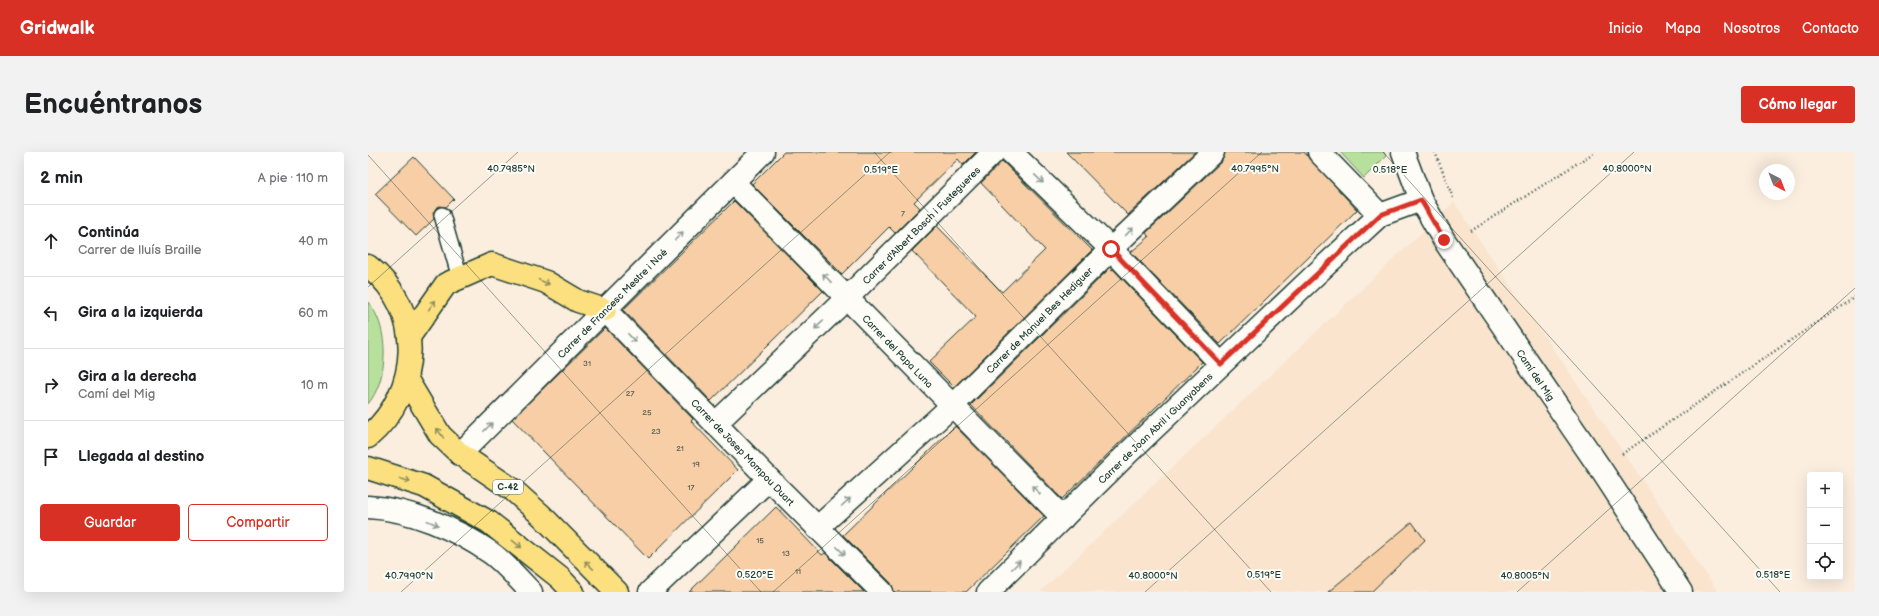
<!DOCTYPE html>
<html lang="es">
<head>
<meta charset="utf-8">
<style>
  :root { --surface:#fff; --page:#f2f2f2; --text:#202124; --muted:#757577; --line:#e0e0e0; --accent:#d93025 }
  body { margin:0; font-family:"Balsamiq Sans",sans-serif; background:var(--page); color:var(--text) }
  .controls { position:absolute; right:12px; bottom:12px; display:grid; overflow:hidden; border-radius:4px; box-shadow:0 4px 16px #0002 }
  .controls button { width:36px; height:36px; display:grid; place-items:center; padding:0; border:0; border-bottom:1px solid var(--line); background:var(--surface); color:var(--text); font:20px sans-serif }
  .compass { position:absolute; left:1391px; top:12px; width:36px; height:36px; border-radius:50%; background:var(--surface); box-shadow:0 4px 16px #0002; rotate:138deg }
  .stop { position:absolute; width:12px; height:12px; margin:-9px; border:3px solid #d93025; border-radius:50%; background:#fff }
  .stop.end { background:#d93025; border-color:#fff; box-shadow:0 1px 4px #0008 }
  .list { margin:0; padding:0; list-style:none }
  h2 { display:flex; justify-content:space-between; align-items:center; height:52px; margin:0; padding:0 16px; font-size:17px }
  h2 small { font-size:13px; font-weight:400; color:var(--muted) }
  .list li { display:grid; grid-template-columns:26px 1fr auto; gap:12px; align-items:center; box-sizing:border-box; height:72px; padding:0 16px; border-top:1px solid var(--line) }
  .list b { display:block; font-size:15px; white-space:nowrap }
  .list p { margin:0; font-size:13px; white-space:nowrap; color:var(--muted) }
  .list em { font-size:13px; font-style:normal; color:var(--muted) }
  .actions { display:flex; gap:8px; padding:12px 16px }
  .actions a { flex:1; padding:9px 0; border:1px solid var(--accent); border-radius:4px; text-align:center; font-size:14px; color:var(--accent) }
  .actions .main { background:var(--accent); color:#fff }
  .icon { flex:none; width:22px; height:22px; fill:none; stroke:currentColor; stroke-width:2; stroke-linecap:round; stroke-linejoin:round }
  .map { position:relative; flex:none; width:1487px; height:440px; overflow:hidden; border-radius:4px }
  header { display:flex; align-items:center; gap:24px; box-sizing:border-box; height:56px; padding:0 20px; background:var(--accent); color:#fff }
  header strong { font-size:19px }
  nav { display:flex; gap:22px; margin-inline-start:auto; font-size:14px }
  .intro { display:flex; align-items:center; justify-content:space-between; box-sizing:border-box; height:96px; padding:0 24px }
  h1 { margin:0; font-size:28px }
  .button { padding:10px 18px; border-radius:4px; background:var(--accent); color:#fff; font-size:14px; font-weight:700 }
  main { display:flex; gap:24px; padding:0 24px }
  aside { flex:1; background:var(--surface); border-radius:4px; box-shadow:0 4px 16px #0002 }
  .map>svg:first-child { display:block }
  .built { fill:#fae4ce }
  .green { fill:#b7e09d; stroke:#6b8e68 }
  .building { fill:#f7cea6; stroke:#1f3d34 }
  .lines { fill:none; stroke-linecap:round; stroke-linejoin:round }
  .service-casing { stroke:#1f3d34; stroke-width:18 }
  .minor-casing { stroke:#1f3d34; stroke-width:25 }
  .primary-casing { stroke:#1f3d34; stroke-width:25 }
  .path { stroke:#1f3d34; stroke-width:2.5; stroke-dasharray:1 3; stroke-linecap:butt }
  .service { stroke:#fdfcf7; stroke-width:15 }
  .minor { stroke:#fdfcf7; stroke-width:22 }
  .primary { stroke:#fce080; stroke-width:22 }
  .oneway { stroke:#8e9c96 }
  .oneway2 { stroke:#8e8e5a }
  .route { stroke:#d93025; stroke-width:5 }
  .ticks { fill:none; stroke:#1f3d34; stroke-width:1; stroke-opacity:0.45 }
  .labels { text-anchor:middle; stroke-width:4; stroke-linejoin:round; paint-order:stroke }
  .number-label { font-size:8px; fill:#556150 }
  .shield { fill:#fdfcf7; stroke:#62766e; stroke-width:1 }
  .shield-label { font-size:9px; font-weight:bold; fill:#1f3d34 }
  .street-label { font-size:10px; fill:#1f3d34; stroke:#fdfcf7 }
  .ticks-label { font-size:10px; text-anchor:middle; fill:#1f3d34; stroke:#fdfcf7; stroke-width:4; stroke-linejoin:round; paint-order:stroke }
</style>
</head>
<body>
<header>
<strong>Gridwalk</strong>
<nav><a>Inicio</a><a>Mapa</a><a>Nosotros</a><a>Contacto</a></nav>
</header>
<div class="intro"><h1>Encuéntranos</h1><a class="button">Cómo llegar</a></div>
<main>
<aside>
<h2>2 min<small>A pie · 110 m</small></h2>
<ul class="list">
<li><svg class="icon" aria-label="ahead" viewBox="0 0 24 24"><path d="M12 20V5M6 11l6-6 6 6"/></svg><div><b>Continúa</b><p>Carrer de lluís Braille</p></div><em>40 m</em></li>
<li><svg class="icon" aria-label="left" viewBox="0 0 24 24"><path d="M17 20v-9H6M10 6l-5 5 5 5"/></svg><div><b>Gira a la izquierda</b></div><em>60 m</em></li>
<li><svg class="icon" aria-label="right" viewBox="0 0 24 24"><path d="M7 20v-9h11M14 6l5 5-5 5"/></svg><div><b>Gira a la derecha</b><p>Camí del Mig</p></div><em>10 m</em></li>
<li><svg class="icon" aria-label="arrive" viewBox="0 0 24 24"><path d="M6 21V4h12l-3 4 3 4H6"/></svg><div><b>Llegada al destino</b></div></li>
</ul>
<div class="actions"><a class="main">Guardar</a><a>Compartir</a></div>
</aside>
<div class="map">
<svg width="1487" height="440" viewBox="0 0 1487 440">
  <rect width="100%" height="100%" fill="#fbeedf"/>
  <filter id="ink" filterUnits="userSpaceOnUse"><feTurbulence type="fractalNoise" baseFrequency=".025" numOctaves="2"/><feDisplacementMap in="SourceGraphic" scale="8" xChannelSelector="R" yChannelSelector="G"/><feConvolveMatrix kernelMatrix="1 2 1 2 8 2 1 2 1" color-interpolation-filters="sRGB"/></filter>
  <g filter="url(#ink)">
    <!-- built -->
    <path class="built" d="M1086 50 1350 440H672Z"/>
    <!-- green -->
    <g class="green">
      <path d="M972 0H1016L1018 4 996 26Z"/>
      <path d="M0 150C22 175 21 227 0 252Z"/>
    </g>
    <!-- building -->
    <g class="building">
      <path d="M416 0H608L595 13 590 7 546 50 552 56 527 81 521 75 474 122 384 32Z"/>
      <path d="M698 0H827L760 63Z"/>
      <path d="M857 0H936L989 58 852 192 763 100 781 85 778 81 854 9Z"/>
      <path d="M46 5 86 47 78 55 72 54 68 56 65 61 66 67 48 84 7 42Z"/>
      <path d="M634 9 724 98 586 235 561 210 608 165 544 99 569 74 634 140 677 98 613 31Z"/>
      <path d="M366 49 455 139 343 249 255 158Z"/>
      <path d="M742 116 744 118 745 117 834 210 694 347 603 253Z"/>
      <path d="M237 176 325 267 323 269 370 318 280 407 144 267Z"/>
      <path d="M587 274 676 364 598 440H526L523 431 475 383Z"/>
      <path d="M408 355 454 403 457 401 496 440H321Z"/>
      <path d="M1044 370 1057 388 1003 440H960Z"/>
    </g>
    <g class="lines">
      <!-- service casing -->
      <g class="service-casing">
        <path id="service" d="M74 63 92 126"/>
      </g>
      <!-- minor casing -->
      <g class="minor-casing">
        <g id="minor">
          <path d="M643 0 743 97 853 212"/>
          <path d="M951 0 1012 63"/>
          <path d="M1035 0 1053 48 1076 88 1234 319 1313 440"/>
          <path d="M365 30 695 366"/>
          <path d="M237 158 401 327 514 440"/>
          <path d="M347 272 479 146 626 0"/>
          <path d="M92 302 395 0"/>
          <path d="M0 355C42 357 89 377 123 401 137 411 150 427 163 440"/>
          <path d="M449 376 584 254 743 97 845 0"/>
          <path d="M282 440 401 327"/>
          <path d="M620 440 760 301 946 124 1012 63 1053 48"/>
        </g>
      </g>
      <!-- primary casing -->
      <g class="primary-casing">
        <g id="primary">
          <path d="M0 114C58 158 53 240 0 285"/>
          <path d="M41 185 78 132 124 112 178 130 210 149 237 158"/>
          <path d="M39 228 72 283 92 302 145 338 173 363 249 440"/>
          <path d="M0 316 56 334 121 370 192 426 205 440"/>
        </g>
      </g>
      <!-- path -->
      <g class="path">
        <path d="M1067 0 1085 46"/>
        <path d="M1103 79 1227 0"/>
        <path d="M1254 302 1487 145"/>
      </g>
      <!-- service -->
      <use href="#service" class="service"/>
      <!-- minor -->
      <use href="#minor" class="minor"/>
      <!-- primary -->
      <use href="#primary" class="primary"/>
    </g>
    <!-- one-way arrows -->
    <defs><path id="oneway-shaft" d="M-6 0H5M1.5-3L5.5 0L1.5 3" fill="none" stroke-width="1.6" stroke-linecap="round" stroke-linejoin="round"/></defs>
    <g class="oneway">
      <use href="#oneway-shaft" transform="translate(671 27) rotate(44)"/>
      <use href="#oneway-shaft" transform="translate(761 80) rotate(-44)"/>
      <use href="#oneway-shaft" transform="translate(311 84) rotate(-45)"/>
      <use href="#oneway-shaft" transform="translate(459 126) rotate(-135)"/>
      <use href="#oneway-shaft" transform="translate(451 173) rotate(136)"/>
      <use href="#oneway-shaft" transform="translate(264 186) rotate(46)"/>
      <use href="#oneway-shaft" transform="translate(120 275) rotate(-45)"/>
      <use href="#oneway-shaft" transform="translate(668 338) rotate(-135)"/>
      <use href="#oneway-shaft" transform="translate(478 350) rotate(-42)"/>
      <use href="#oneway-shaft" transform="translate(65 371) rotate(23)"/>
      <use href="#oneway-shaft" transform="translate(473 399) rotate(45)"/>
      <use href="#oneway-shaft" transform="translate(648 413) rotate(-45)"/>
    </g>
    <g class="oneway2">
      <use href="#oneway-shaft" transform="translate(176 130) rotate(23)"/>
      <use href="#oneway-shaft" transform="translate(64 153) rotate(-55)"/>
      <use href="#oneway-shaft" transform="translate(72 281) rotate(-125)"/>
      <use href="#oneway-shaft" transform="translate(37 328) rotate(18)"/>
      <use href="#oneway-shaft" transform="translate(149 392) rotate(38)"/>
      <use href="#oneway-shaft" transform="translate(221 413) rotate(-136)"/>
    </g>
  </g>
  <g class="lines" filter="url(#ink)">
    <!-- route -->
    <path class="route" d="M743 97 853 212 1012 63 1053 48 1076 88"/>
  </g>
  <!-- ticks -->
  <path class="ticks" d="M506 0 903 440M1015 0 1412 440M0 3 393 440M0 135 150 0M33 440 522 0M405 440 894 0M777 440 1266 0M1149 440 1487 136"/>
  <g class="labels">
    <!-- number labels -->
    <g class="number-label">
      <text x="535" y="64">7</text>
      <text x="219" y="214">31</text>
      <text x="262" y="244">27</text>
      <text x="279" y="263">25</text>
      <text x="288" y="282">23</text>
      <text x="312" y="299">21</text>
      <text x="328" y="315">19</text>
      <text x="323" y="338">17</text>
      <text x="392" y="391">15</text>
      <text x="418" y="404">13</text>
      <text x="430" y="422">11</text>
    </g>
    <!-- shield labels -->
    <rect class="shield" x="125" y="328" width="30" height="14" rx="3"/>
    <g class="shield-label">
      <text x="140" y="338">C-42</text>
    </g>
    <!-- street labels -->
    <g class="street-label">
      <text transform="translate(553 73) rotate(-45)" y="4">Carrer d'Albert Bosch i Fustegueres</text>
      <text transform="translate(244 151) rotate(-45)" y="4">Carrer de Francesc Mestre i Noé</text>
      <text transform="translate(671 168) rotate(-45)" y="4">Carrer de Manuel Bes Hediguer</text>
      <text transform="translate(530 199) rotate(46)" y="4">Carrer del Papa Luna</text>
      <text transform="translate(1168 223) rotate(56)" y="4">Camí del Mig</text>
      <text transform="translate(787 276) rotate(-44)" y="4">Carrer de Joan Abril i Guanyabens</text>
      <text transform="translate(375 300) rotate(46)" y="4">Carrer de Josep Mompou Duart</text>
    </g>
  </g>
  <g class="ticks-label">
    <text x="143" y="20">40.7985°N</text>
    <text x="887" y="20">40.7995°N</text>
    <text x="1259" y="20">40.8000°N</text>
    <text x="513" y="21">0.519°E</text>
    <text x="1022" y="21">0.518°E</text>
    <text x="387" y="426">0.520°E</text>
    <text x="896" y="426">0.519°E</text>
    <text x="1405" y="426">0.518°E</text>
    <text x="41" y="427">40.7990°N</text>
    <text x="785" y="427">40.8000°N</text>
    <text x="1157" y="427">40.8005°N</text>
  </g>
</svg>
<div class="controls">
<button>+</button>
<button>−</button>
<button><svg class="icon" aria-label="locate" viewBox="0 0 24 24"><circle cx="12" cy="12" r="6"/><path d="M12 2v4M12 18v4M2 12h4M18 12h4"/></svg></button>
</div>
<svg class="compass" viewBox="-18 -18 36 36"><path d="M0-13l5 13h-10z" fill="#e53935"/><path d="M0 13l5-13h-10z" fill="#757577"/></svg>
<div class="stop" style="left:743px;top:97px"></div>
<div class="stop end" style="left:1076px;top:88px"></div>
</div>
</main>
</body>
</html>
